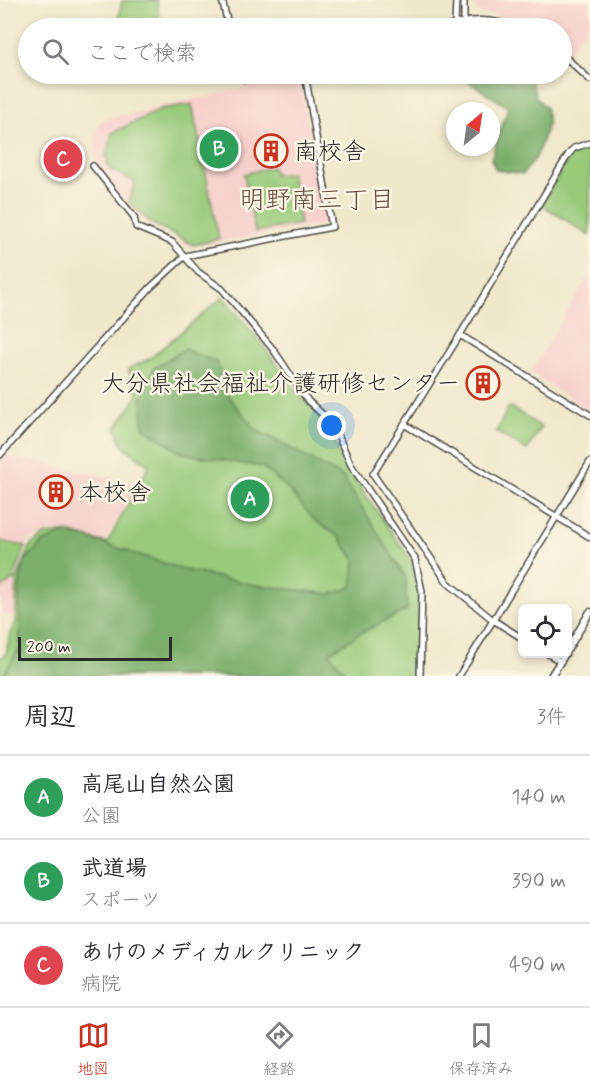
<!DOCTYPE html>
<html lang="ja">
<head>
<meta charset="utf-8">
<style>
  :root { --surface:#fff; --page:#f7f7f7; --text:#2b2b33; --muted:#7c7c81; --line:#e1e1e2; --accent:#c8321e }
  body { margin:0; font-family:Mynerve,"Klee One",sans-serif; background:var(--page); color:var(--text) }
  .controls { position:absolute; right:18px; bottom:18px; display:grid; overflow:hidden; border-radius:9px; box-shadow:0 3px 9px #0003 }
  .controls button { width:54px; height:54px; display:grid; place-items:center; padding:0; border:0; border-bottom:2px solid var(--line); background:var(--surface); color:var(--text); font:30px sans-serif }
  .compass { position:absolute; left:446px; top:102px; width:54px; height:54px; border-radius:50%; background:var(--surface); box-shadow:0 3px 9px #0003; rotate:29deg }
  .scale { position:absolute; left:18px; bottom:15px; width:154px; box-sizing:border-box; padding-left:6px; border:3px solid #2b2b2b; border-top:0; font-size:16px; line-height:21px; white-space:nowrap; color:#2b2b2b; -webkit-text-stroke:4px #fcf5e5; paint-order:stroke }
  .you { position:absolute; left:332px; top:426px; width:21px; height:21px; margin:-15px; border:4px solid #fff; border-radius:50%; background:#1a73e8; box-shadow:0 0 0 9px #1a73e833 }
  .badge { display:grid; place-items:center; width:39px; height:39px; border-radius:50%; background:var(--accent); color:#fff; font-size:20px; font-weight:700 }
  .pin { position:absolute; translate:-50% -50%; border:3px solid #fff; box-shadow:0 2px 6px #0006 }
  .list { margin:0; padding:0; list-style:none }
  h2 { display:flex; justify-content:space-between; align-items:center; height:78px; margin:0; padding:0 24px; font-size:26px }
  h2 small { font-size:20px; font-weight:400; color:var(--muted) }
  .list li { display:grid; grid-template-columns:39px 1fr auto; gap:18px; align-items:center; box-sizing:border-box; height:84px; padding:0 24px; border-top:2px solid var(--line) }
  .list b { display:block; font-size:22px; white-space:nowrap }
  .list p { margin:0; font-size:20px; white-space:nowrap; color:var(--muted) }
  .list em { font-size:20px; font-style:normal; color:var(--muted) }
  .icon { flex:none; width:33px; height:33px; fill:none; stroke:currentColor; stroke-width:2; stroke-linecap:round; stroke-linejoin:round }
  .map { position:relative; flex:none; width:590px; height:676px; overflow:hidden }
  .search { position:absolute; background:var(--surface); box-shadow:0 3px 9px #0003; left:18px; right:18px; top:18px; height:66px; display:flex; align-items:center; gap:15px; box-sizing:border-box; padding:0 21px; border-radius:33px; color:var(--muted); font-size:22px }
  .sheet { height:330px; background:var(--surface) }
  nav { display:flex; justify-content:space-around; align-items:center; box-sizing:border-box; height:84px; border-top:2px solid var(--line); background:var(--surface); font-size:16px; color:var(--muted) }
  nav a { display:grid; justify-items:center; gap:3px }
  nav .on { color:var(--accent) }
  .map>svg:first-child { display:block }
  .built { fill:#f7d0cc }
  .green { fill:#99ca7a; stroke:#627a52; stroke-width:1.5 }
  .forest { fill:#7aae6a; stroke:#526c4a; stroke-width:1.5 }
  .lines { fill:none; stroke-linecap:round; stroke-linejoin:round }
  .tertiary-casing { stroke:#484743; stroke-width:8 }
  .secondary-casing { stroke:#484743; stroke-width:9 }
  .tertiary { stroke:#fff; stroke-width:5 }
  .secondary { stroke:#fff; stroke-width:6 }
  .labels { text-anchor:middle; stroke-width:5; stroke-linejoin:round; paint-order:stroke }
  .poi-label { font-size:24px; fill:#2b2b2b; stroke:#fcf5e5; text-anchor:start }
  .neighbourhood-label { font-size:26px; fill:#694e41; stroke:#fcf5e5 }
</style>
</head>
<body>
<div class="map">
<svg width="590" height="676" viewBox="0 0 590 676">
  <rect width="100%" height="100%" fill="#fcf5e5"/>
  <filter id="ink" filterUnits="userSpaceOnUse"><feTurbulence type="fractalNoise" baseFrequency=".0167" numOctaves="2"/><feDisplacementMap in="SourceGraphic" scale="12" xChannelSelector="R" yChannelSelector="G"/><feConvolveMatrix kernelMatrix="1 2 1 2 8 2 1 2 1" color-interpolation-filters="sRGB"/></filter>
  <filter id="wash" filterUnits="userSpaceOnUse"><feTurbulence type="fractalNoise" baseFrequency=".008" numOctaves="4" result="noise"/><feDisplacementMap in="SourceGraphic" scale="24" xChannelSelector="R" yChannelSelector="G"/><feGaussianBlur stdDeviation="1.35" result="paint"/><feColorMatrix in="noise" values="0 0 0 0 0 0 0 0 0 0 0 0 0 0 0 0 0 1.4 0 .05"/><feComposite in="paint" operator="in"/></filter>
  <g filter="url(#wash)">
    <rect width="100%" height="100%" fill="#efe8cb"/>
    <!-- built -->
    <g class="built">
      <path d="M472 0H590V21L572 48 567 49 562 47V28H530L501 16 478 13Z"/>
      <path d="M299 75 327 221 324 224 188 247 173 235 148 225 95 166 96 129 102 120Z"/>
      <path d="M590 274V411L530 373Z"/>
      <path d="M6 456 138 483 104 542 65 530 52 531 28 541 13 580 16 589 15 617 0 613V462Z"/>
    </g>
    <!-- green -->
    <g class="green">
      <path d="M157 0 160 23 137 28H117L122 1Z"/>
      <path d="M192 104 219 239 194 245 151 223 129 203 135 182 109 169 106 157 112 133 161 109Z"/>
      <path d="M590 146V236L541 204 572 154Z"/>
      <path d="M272 167 275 175 291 173 300 224 255 232 244 174Z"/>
      <path d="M223 297 262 344 296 391 330 427 342 461 412 561 419 589 416 676H0V658L6 654 10 633 16 622V581L31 545 46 535 68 532 107 543 149 465 122 445 116 428 138 395 128 369 149 359Z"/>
      <path d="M511 407 541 427 528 449 526 450 496 432 508 408Z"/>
      <path d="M0 541 26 546 13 580 0 589Z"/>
    </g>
    <!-- forest -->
    <g class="forest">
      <path d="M456 74H529L536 97 546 108 548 124 536 158 523 174 496 170 491 159 508 107Z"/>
      <path d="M184 349 217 362 228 396 255 429 343 477 406 578 407 610 359 634 329 653 349 676H2L20 648 19 587 24 562 42 543 63 534 84 537 185 570 255 585 331 594 352 587 355 560 339 537 314 520 288 489 262 467 182 453 144 428 141 400 154 368Z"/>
    </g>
  </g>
  <g filter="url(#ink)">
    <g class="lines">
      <!-- tertiary casing -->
      <g class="tertiary-casing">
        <g id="tertiary">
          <path d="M222 0 229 28"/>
          <path d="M464 21V0"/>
          <path d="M455 24 456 0"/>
          <path d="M444 28C469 19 490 17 516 28"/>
          <path d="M562 54 590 80"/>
          <path d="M239 74 244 79 276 74"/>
          <path d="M93 166 134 217 136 227 172 242 198 272 222 289 273 349 308 401 333 424 351 465 415 559 422 591 420 676"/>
          <path d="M460 335 590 415"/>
          <path d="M404 424 590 537"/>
          <path d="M0 455 151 287 185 256 332 227 305 74"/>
          <path d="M522 638 493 620 448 583 373 474 460 335 568 155 574 148 590 143"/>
          <path d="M548 654 560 661"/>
          <path d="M459 676 590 462"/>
        </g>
      </g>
      <!-- secondary casing -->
      <g class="secondary-casing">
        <g id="secondary">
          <path d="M568 649 590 612"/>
          <path d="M551 676 565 654"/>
        </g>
      </g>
      <!-- tertiary -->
      <use href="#tertiary" class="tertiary"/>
      <!-- secondary -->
      <use href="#secondary" class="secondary"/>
    </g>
  </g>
  <!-- icons -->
  <defs>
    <g id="building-ring" transform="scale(1.725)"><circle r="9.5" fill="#fcf5e5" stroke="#c8321e" stroke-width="1.5"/><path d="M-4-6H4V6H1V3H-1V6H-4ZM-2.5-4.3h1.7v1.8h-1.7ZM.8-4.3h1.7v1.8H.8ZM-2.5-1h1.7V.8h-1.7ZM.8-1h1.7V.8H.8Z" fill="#c8321e"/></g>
  </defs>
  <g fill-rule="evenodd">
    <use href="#building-ring" x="271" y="151"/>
    <use href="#building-ring" x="483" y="383"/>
    <use href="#building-ring" x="56" y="492"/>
  </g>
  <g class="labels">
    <!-- poi labels -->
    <g class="poi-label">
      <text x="294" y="159">南校舎</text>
      <text x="460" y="391" text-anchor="end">大分県社会福祉介護研修センター</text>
      <text x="79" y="500">本校舎</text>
    </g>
    <!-- neighbourhood labels -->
    <g class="neighbourhood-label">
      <text x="317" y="208">明野南三丁目</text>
    </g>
  </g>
</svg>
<div class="controls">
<button><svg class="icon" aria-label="locate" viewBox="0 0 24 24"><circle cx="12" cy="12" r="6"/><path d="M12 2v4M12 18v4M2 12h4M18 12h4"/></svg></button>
</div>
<svg class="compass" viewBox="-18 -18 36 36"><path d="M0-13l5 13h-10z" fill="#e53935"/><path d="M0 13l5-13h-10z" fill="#7c7c81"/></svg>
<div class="scale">200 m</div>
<div class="you"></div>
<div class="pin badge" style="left:250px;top:499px;background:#2e9e5b">A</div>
<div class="pin badge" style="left:219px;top:149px;background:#2e9e5b">B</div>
<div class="pin badge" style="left:63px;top:159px;background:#e0444e">C</div>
<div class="search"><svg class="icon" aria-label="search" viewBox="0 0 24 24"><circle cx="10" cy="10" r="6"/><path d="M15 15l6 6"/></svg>ここで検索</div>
</div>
<section class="sheet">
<h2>周辺<small>3件</small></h2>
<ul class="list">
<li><span class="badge" style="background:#2e9e5b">A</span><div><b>高尾山自然公園</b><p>公園</p></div><em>140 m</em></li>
<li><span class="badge" style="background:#2e9e5b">B</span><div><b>武道場</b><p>スポーツ</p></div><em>390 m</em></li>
<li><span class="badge" style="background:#e0444e">C</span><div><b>あけのメディカルクリニック</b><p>病院</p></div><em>490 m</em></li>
</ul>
</section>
<nav>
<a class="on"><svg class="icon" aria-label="map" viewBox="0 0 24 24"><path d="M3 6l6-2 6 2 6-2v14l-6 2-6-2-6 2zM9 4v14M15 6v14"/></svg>地図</a>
<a><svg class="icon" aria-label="directions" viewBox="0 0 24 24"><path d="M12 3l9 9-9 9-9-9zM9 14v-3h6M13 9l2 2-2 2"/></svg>経路</a>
<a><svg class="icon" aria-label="saved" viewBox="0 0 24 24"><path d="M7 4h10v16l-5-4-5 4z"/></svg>保存済み</a>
</nav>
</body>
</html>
